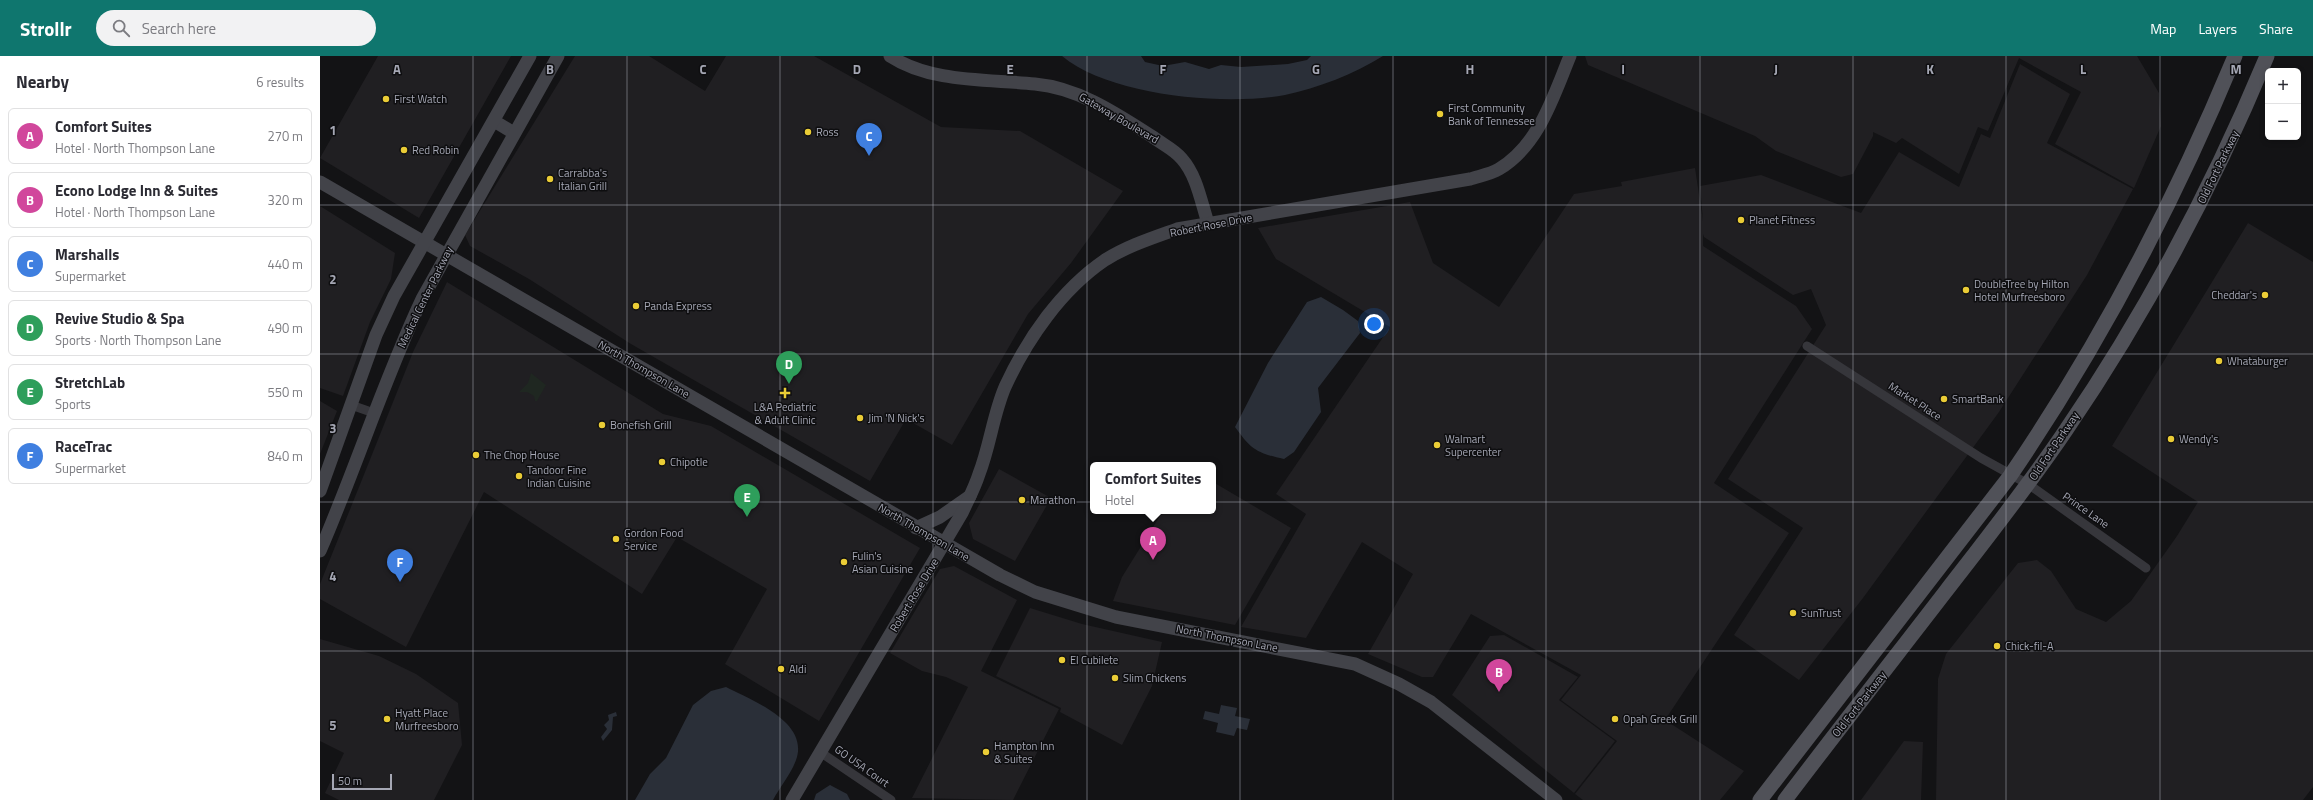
<!DOCTYPE html>
<html lang="en">
<head>
<meta charset="utf-8">
<style>
  :root { --surface:#fff; --page:#f2f2f3; --text:#2b2b33; --muted:#7c7c81; --line:#e1e1e2; --accent:#0f766e }
  body { margin:0; font-family:"Titillium Web",sans-serif; background:var(--page); color:var(--text) }
  .controls { position:absolute; right:12px; top:12px; display:grid; overflow:hidden; border-radius:6px; box-shadow:0 2px 6px #0003 }
  .controls button { width:36px; height:36px; display:grid; place-items:center; padding:0; border:0; border-bottom:1px solid var(--line); background:var(--surface); color:var(--text); font:20px sans-serif }
  .scale { position:absolute; left:12px; bottom:10px; width:60px; box-sizing:border-box; padding-left:4px; border:2px solid #a5a7b4; border-top:0; font-size:11px; line-height:14px; white-space:nowrap; color:#a5a7b4; -webkit-text-stroke:3px #0e0e10; paint-order:stroke }
  .you { position:absolute; left:1054px; top:268px; width:14px; height:14px; margin:-10px; border:3px solid #fff; border-radius:50%; background:#1a73e8; box-shadow:0 0 0 6px #1a73e833 }
  .badge { display:grid; place-items:center; width:26px; height:26px; border-radius:50%; background:var(--accent); color:#fff; font-size:13px; font-weight:700 }
  .pin { position:absolute; translate:-50% -33px; filter:drop-shadow(0 1px 2px #0008) }
  .pin::after { content:''; position:absolute; top:21px; width:14px; height:12px; background:inherit; clip-path:polygon(0 0,100% 0,50% 100%) }
  .popup { position:absolute; left:770px; top:406px; width:126px; height:52px; box-sizing:border-box; display:grid; place-content:center; border-radius:6px; background:var(--surface); filter:drop-shadow(0 1px 3px #0005); font-size:13px; white-space:nowrap; color:var(--muted) }
  .popup b { font-size:15px; color:var(--text) }
  .popup::after { content:''; position:absolute; left:50%; top:100%; margin-left:-8px; border:8px solid transparent; border-top-color:var(--surface) }
  .list { margin:0; padding:0; list-style:none }
  h2 { display:flex; justify-content:space-between; align-items:center; height:52px; margin:0; padding:0 16px; font-size:17px }
  h2 small { font-size:13px; font-weight:400; color:var(--muted) }
  .list li { display:grid; grid-template-columns:26px 1fr auto; gap:12px; align-items:center; box-sizing:border-box; height:56px; margin:0 8px 8px; padding:0 8px; border:1px solid var(--line); border-radius:6px }
  .list b { display:block; font-size:15px; white-space:nowrap }
  .list p { margin:0; font-size:13px; white-space:nowrap; color:var(--muted) }
  .list em { font-size:13px; font-style:normal; color:var(--muted) }
  .icon { flex:none; width:22px; height:22px; fill:none; stroke:currentColor; stroke-width:2; stroke-linecap:round; stroke-linejoin:round }
  .map { position:relative; flex:none; width:1993px; height:744px; overflow:hidden }
  header { display:flex; align-items:center; gap:24px; box-sizing:border-box; height:56px; padding:0 20px; background:var(--accent); color:#fff }
  header strong { font-size:19px }
  nav { display:flex; gap:22px; margin-inline-start:auto; font-size:14px }
  .search { width:280px; height:36px; background:var(--page); display:flex; align-items:center; gap:10px; box-sizing:border-box; padding:0 14px; border-radius:22px; color:var(--muted); font-size:15px }
  main { display:flex }
  aside { flex:1; background:var(--surface) }
  .map>svg:first-child { display:block }
  .built { fill:#201f22 }
  .green { fill:#1f2721 }
  .water { fill:#2a2f38 }
  .lines { fill:none; stroke-linecap:round; stroke-linejoin:round }
  .street { stroke:#36363b; stroke-width:9 }
  .secondary { stroke:#424349; stroke-width:13 }
  .primary { stroke:#505158; stroke-width:15 }
  .grid { fill:none; stroke:#a5a7b4; stroke-width:1; stroke-opacity:0.55 }
  .poi-dot { fill:#eacc36; stroke:#0e0e10; stroke-width:1.5 }
  .labels { text-anchor:middle; stroke-width:3; stroke-linejoin:round; paint-order:stroke }
  .poi-label { font-size:11px; fill:#a5a7b4; stroke:#0e0e10; text-anchor:start }
  .street-label { font-size:11px; fill:#a5a7b4; stroke:#0e0e10 }
  .grid-label { font-size:13px; text-anchor:middle; font-weight:bold; fill:#a5a7b4; stroke:#0e0e10; stroke-width:3; stroke-linejoin:round; paint-order:stroke }
</style>
</head>
<body>
<header>
<strong>Strollr</strong>
<div class="search"><svg class="icon" aria-label="search" viewBox="0 0 24 24"><circle cx="10" cy="10" r="6"/><path d="M15 15l6 6"/></svg>Search here</div>
<nav><a>Map</a><a>Layers</a><a>Share</a></nav>
</header>
<main>
<aside>
<h2>Nearby<small>6 results</small></h2>
<ul class="list">
<li><span class="badge" style="background:#d1479c">A</span><div><b>Comfort Suites</b><p>Hotel · North Thompson Lane</p></div><em>270 m</em></li>
<li><span class="badge" style="background:#d1479c">B</span><div><b>Econo Lodge Inn &amp; Suites</b><p>Hotel · North Thompson Lane</p></div><em>320 m</em></li>
<li><span class="badge" style="background:#3f7fe0">C</span><div><b>Marshalls</b><p>Supermarket</p></div><em>440 m</em></li>
<li><span class="badge" style="background:#2e9e5b">D</span><div><b>Revive Studio &amp; Spa</b><p>Sports · North Thompson Lane</p></div><em>490 m</em></li>
<li><span class="badge" style="background:#2e9e5b">E</span><div><b>StretchLab</b><p>Sports</p></div><em>550 m</em></li>
<li><span class="badge" style="background:#3f7fe0">F</span><div><b>RaceTrac</b><p>Supermarket</p></div><em>840 m</em></li>
</ul>
</aside>
<div class="map">
<svg width="1993" height="744" viewBox="0 0 1993 744">
  <rect width="100%" height="100%" fill="#131315"/>
  <!-- built -->
  <g class="built">
    <path d="M58 0H191L99 162 0 102Z"/>
    <path d="M255 0H329L385 35 406 0H494L621 71 700 75 803 135 751 207 708 258 632 389 586 363 550 425 311 288 209 223 150 190 145 179Z"/>
    <path d="M1265 0H1817L1839 37 1841 70 1814 132 1735 88 1761 36 1699 2 1668 75 1658 71 1639 118 1582 82 1576 87 1553 76V80L1533 118 1521 121 1456 95 1435 80 1268 9Z"/>
    <path d="M1700 8 1750 38 1727 87 1813 133 1767 219 1679 356 1543 542 1479 624 1414 579 1483 472 1408 423 1506 269 1491 233 1473 239 1384 181 1383 178V190L1476 250 1492 273 1394 427 1469 477 1345 664 1424 715 1400 744H1263L1255 738 1297 685 1241 644 1261 619 1151 558 1113 621H1102L1048 598 1093 518 1042 486 986 582 921 571 986 458 956 438 1070 271 956 203 938 172 1090 146 1113 207 1179 251 1254 138 1302 130 1301 126 1375 112 1383 165 1380 130 1441 119 1541 157 1579 96 1639 131 1661 78 1670 82Z"/>
    <path d="M0 150 75 197 71 223 50 266 23 340 0 332Z"/>
    <path d="M1928 167 1993 206V731L1983 744H1616L1618 623 1626 598 1698 507 1717 504 1731 515 1756 553 1786 566 1811 545 1857 480 1878 446 1792 390Z"/>
    <path d="M127 226 343 358 391 370 600 492 499 665 405 608 447 533 357 481 322 538 164 436 86 591 0 543V528L39 431 93 296Z"/>
    <path d="M0 345 17 355 0 398Z"/>
    <path d="M679 413 731 442 695 505 653 483 649 467Z"/>
    <path d="M893 426 971 472 915 569 793 545 802 521 843 455H893Z"/>
    <path d="M634 510 697 544 661 615 739 653 693 744 592 742 648 631 626 621 602 615 570 597 620 513Z"/>
    <path d="M710 552 762 568 842 586 832 630 802 689 740 656 741 652 676 620Z"/>
    <path d="M1184 579 1258 621 1239 644 1295 685 1254 737 1132 639 1170 580Z"/>
    <path d="M0 583 59 600 96 618 138 647 142 689 114 744H19L5 737 24 697 0 685Z"/>
    <path d="M1584 685 1603 686 1601 744H1541Z"/>
  </g>
  <!-- green -->
  <path class="green" d="M211 317 226 329 217 345H215L214 340 207 336H199L208 327Z"/>
  <!-- water -->
  <g class="water">
    <path d="M742 0H821L825 6 843 10 865 6 889 13 901 9 921 11 968 8 987 4 991 0H1063C1034 18 998 32 965 39 904 50 790 40 742 0Z"/>
    <path d="M1001 241 1023 254 1038 265 1040 277 998 332 1001 356 974 396 964 403C936 397 931 393 915 371L948 307 987 246Z"/>
    <path d="M406 631C431 644 490 666 476 704 471 718 460 731 453 744H315L330 718 346 702 373 649 391 635Z"/>
    <path d="M901 649 917 652 915 660 930 663 927 674 917 672 914 680 896 676 898 667 883 663 885 655 899 658Z"/>
    <path d="M296 656 297 660 293 661 292 674 283 685 281 681 287 673 284 669 289 664 288 659Z"/>
    <path d="M510 729 527 738 530 744H494L496 738Z"/>
  </g>
  <g class="lines">
    <!-- street -->
    <g class="street">
      <path d="M1487 290 1661 402 1708 428 1826 512"/>
      <path d="M31 349 54 357"/>
      <path d="M500 696 571 744"/>
    </g>
    <!-- secondary -->
    <g class="secondary">
      <path d="M570 0C611 27 668 23 715 28 759 32 797 58 833 81 842 88 855 94 862 103 877 120 881 146 888 167"/>
      <path d="M174 65 194 77"/>
      <path d="M0 126 680 519 715 536 796 561 1035 608 1079 628 1111 646 1236 744"/>
      <path d="M0 435 56 279 74 240 210 0"/>
      <path d="M596 472 620 461 650 440"/>
      <path d="M0 495C36 412 63 326 102 243L238 0"/>
      <path d="M472 744 642 457C648 444 655 431 659 418 670 390 673 359 685 331 707 283 741 234 785 204 807 190 832 182 857 173L1150 123C1159 120 1171 118 1179 113 1219 89 1233 41 1250 0"/>
    </g>
    <!-- primary -->
    <g class="primary">
      <path d="M1440 744 1690 420C1780 288 1854 147 1915 0"/>
      <path d="M1465 744C1518 674 1572 605 1626 535 1667 482 1709 429 1746 374 1826 257 1893 130 1947 0"/>
    </g>
  </g>
  <!-- grid -->
  <path class="grid" d="M153 0V744M307 0V744M460 0V744M613 0V744M767 0V744M920 0V744M1073 0V744M1226 0V744M1380 0V744M1533 0V744M1686 0V744M1840 0V744M0 149H1993M0 298H1993M0 446H1993M0 595H1993"/>
  <!-- markers -->
  <g class="poi-dot">
    <circle cx="66" cy="43" r="4"/>
    <circle cx="1120" cy="58" r="4"/>
    <circle cx="488" cy="76" r="4"/>
    <circle cx="84" cy="94" r="4"/>
    <circle cx="230" cy="123" r="4"/>
    <circle cx="1421" cy="164" r="4"/>
    <circle cx="1646" cy="234" r="4"/>
    <circle cx="1945" cy="239" r="4"/>
    <circle cx="316" cy="250" r="4"/>
    <circle cx="1899" cy="305" r="4"/>
    <path d="M463 331h4v4h4v4h-4v4h-4v-4h-4v-4h4z"/>
    <circle cx="1624" cy="343" r="4"/>
    <circle cx="540" cy="362" r="4"/>
    <circle cx="282" cy="369" r="4"/>
    <circle cx="1851" cy="383" r="4"/>
    <circle cx="1117" cy="389" r="4"/>
    <circle cx="156" cy="399" r="4"/>
    <circle cx="342" cy="406" r="4"/>
    <circle cx="199" cy="420" r="4"/>
    <circle cx="702" cy="444" r="4"/>
    <circle cx="296" cy="483" r="4"/>
    <circle cx="524" cy="506" r="4"/>
    <circle cx="1473" cy="557" r="4"/>
    <circle cx="1677" cy="590" r="4"/>
    <circle cx="742" cy="604" r="4"/>
    <circle cx="461" cy="613" r="4"/>
    <circle cx="795" cy="622" r="4"/>
    <circle cx="67" cy="663" r="4"/>
    <circle cx="1295" cy="663" r="4"/>
    <circle cx="666" cy="696" r="4"/>
  </g>
  <g class="labels">
    <!-- poi labels -->
    <g class="poi-label">
      <text x="74" y="47">First Watch</text>
      <text x="1128" y="56">First Community<tspan x="1128" dy="13">Bank of Tennessee</tspan></text>
      <text x="496" y="80">Ross</text>
      <text x="92" y="98">Red Robin</text>
      <text x="238" y="121">Carrabba's<tspan x="238" dy="13">Italian Grill</tspan></text>
      <text x="1429" y="168">Planet Fitness</text>
      <text x="1654" y="232">DoubleTree by Hilton<tspan x="1654" dy="13">Hotel Murfreesboro</tspan></text>
      <text x="1937" y="243" text-anchor="end">Cheddar's</text>
      <text x="324" y="254">Panda Express</text>
      <text x="1907" y="309">Whataburger</text>
      <text x="1632" y="347">SmartBank</text>
      <text x="465" y="355" text-anchor="middle">L&amp;A Pediatric<tspan x="465" dy="13">&amp; Adult Clinic</tspan></text>
      <text x="548" y="366">Jim 'N Nick's</text>
      <text x="290" y="373">Bonefish Grill</text>
      <text x="1125" y="387">Walmart<tspan x="1125" dy="13">Supercenter</tspan></text>
      <text x="1859" y="387">Wendy's</text>
      <text x="164" y="403">The Chop House</text>
      <text x="350" y="410">Chipotle</text>
      <text x="207" y="418">Tandoor Fine<tspan x="207" dy="13">Indian Cuisine</tspan></text>
      <text x="710" y="448">Marathon</text>
      <text x="304" y="481">Gordon Food<tspan x="304" dy="13">Service</tspan></text>
      <text x="532" y="504">Fulin's<tspan x="532" dy="13">Asian Cuisine</tspan></text>
      <text x="1481" y="561">SunTrust</text>
      <text x="1685" y="594">Chick-fil-A</text>
      <text x="750" y="608">El Cubilete</text>
      <text x="469" y="617">Aldi</text>
      <text x="803" y="626">Slim Chickens</text>
      <text x="75" y="661">Hyatt Place<tspan x="75" dy="13">Murfreesboro</tspan></text>
      <text x="1303" y="667">Opah Greek Grill</text>
      <text x="674" y="694">Hampton Inn<tspan x="674" dy="13">&amp; Suites</tspan></text>
    </g>
    <!-- street labels -->
    <g class="street-label">
      <text transform="translate(799 62) rotate(30)" y="4">Gateway Boulevard</text>
      <text transform="translate(1898 111) rotate(-64)" y="4">Old Fort Parkway</text>
      <text transform="translate(891 169) rotate(-11)" y="4">Robert Rose Drive</text>
      <text transform="translate(105 241) rotate(-64)" y="4">Medical Center Parkway</text>
      <text transform="translate(324 313) rotate(30)" y="4">North Thompson Lane</text>
      <text transform="translate(1595 345) rotate(33)" y="4">Market Place</text>
      <text transform="translate(1734 390) rotate(-56)" y="4">Old Fort Parkway</text>
      <text transform="translate(1766 454) rotate(35)" y="4">Prince Lane</text>
      <text transform="translate(604 476) rotate(30)" y="4">North Thompson Lane</text>
      <text transform="translate(594 539) rotate(-59)" y="4">Robert Rose Drive</text>
      <text transform="translate(907 582) rotate(11)" y="4">North Thompson Lane</text>
      <text transform="translate(1539 648) rotate(-52)" y="4">Old Fort Parkway</text>
      <text transform="translate(542 710) rotate(35)" y="4">GO USA Court</text>
    </g>
  </g>
  <g class="grid-label">
    <text x="77" y="18">A</text>
    <text x="230" y="18">B</text>
    <text x="383" y="18">C</text>
    <text x="537" y="18">D</text>
    <text x="690" y="18">E</text>
    <text x="843" y="18">F</text>
    <text x="996" y="18">G</text>
    <text x="1150" y="18">H</text>
    <text x="1303" y="18">I</text>
    <text x="1456" y="18">J</text>
    <text x="1610" y="18">K</text>
    <text x="1763" y="18">L</text>
    <text x="1916" y="18">M</text>
    <text x="13" y="79">1</text>
    <text x="13" y="228">2</text>
    <text x="13" y="377">3</text>
    <text x="13" y="525">4</text>
    <text x="13" y="674">5</text>
  </g>
</svg>
<div class="controls">
<button>+</button>
<button>−</button>
</div>
<div class="scale">50 m</div>
<div class="you"></div>
<div class="pin badge" style="left:833px;top:504px;background:#d1479c">A</div>
<div class="popup"><b>Comfort Suites</b>Hotel</div>
<div class="pin badge" style="left:1179px;top:636px;background:#d1479c">B</div>
<div class="pin badge" style="left:549px;top:100px;background:#3f7fe0">C</div>
<div class="pin badge" style="left:469px;top:328px;background:#2e9e5b">D</div>
<div class="pin badge" style="left:427px;top:461px;background:#2e9e5b">E</div>
<div class="pin badge" style="left:80px;top:526px;background:#3f7fe0">F</div>
</div>
</main>
</body>
</html>
